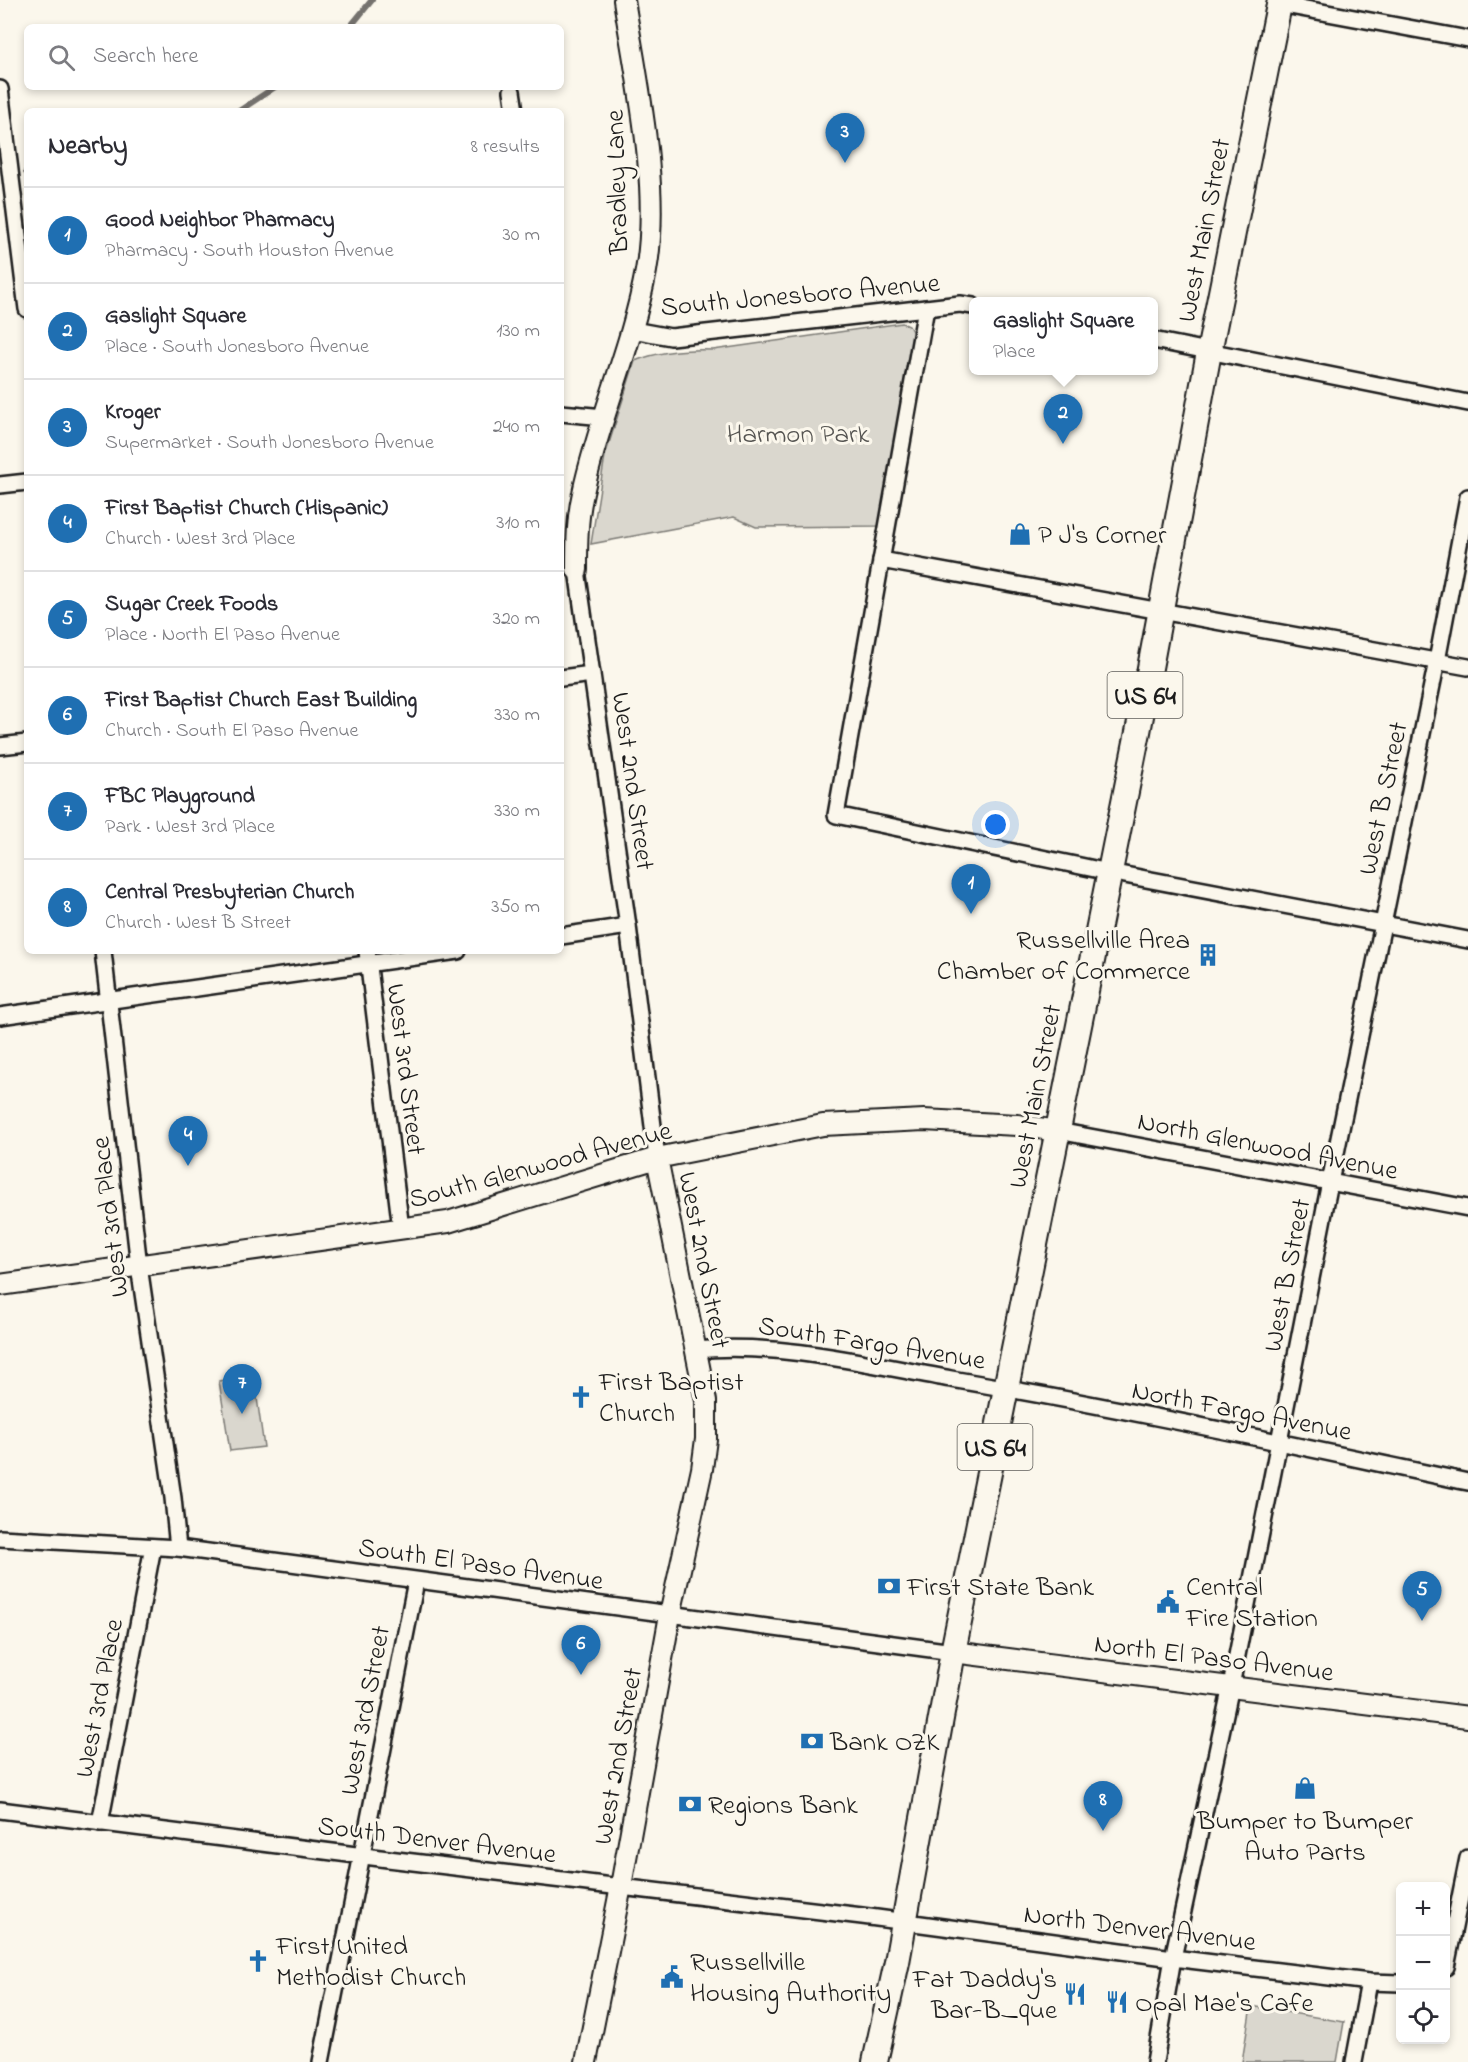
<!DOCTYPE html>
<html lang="en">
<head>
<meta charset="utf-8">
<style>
  :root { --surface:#fff; --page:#f2f2f3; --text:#2b2b33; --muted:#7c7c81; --line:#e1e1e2; --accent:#1f6fb2 }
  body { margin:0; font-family:"Indie Flower",sans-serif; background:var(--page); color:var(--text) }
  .controls { position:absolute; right:18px; bottom:18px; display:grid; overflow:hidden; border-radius:9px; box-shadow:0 3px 9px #0003 }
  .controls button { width:54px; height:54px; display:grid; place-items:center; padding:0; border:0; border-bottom:2px solid var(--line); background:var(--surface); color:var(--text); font:30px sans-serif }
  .you { position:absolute; left:996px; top:825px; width:21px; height:21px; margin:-15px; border:4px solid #fff; border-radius:50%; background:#1a73e8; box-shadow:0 0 0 9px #1a73e833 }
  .badge { display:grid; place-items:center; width:39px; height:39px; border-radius:50%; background:var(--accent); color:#fff; font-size:20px; font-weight:700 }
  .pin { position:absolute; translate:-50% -50px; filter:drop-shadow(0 2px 3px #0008) }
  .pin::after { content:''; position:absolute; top:32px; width:21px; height:18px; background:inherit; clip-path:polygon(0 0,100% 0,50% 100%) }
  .popup { position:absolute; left:969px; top:297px; width:189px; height:78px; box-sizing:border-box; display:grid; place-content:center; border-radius:9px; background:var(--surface); filter:drop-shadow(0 2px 4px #0005); font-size:20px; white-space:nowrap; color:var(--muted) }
  .popup b { font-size:22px; color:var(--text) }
  .popup::after { content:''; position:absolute; left:50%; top:100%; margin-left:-12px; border:12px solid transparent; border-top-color:var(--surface) }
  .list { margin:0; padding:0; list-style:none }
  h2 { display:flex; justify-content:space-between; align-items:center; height:78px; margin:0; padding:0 24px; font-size:26px }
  h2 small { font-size:20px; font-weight:400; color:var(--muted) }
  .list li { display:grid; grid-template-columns:39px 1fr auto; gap:18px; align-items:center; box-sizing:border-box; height:96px; padding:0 24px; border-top:2px solid var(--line) }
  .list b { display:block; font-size:22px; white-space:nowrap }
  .list p { margin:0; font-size:20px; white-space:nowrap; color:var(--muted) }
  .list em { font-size:20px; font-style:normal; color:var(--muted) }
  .icon { flex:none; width:33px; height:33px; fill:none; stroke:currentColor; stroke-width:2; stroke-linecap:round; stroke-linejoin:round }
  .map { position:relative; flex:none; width:1468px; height:2062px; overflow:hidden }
  .search { position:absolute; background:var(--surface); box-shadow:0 3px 9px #0003; left:24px; top:24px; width:540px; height:66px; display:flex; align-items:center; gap:15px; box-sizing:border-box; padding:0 21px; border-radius:9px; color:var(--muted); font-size:22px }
  .panel { position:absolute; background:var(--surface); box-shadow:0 3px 9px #0003; left:24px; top:108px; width:540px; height:846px; border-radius:9px }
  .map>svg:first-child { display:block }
  .green { fill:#dad7ce; stroke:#7b7a75; stroke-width:1.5 }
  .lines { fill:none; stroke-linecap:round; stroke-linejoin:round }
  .stream { stroke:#74726e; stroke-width:6 }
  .minor-casing { stroke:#1c1c1c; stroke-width:20 }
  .tertiary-casing { stroke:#1c1c1c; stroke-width:24 }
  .primary-casing { stroke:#1c1c1c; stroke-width:28 }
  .minor { stroke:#fbf7ec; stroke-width:15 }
  .tertiary { stroke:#fbf7ec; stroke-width:20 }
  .primary { stroke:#fbf7ec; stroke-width:24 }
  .labels { text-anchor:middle; stroke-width:6; stroke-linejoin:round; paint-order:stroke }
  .shield { fill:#fbf7ec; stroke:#5f5e5a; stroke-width:1.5 }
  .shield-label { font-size:26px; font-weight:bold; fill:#1c1c1c }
  .street-label { font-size:27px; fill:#1c1c1c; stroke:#fbf7ec }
  .park-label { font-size:27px; fill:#555451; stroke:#fbf7ec }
  .poi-label { font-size:27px; fill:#1c1c1c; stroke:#fbf7ec; text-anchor:start }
</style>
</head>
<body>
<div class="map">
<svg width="1468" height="2062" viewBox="0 0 1468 2062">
  <rect width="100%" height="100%" fill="#fbf7ec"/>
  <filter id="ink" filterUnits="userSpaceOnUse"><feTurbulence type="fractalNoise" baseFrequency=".0167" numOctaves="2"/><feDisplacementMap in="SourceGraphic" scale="12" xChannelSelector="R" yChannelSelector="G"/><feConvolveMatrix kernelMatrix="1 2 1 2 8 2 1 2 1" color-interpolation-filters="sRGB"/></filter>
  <g filter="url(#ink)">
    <!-- green -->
    <g class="green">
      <path d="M902 323 909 326 913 333 879 526 756 527 734 517 591 544 605 456 635 361C660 351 685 349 713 350Z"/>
      <path d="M254 1377 264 1447 230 1451 219 1381Z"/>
      <path d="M1251 2006 1344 2022 1337 2062H1242Z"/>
    </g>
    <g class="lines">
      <!-- stream -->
      <g class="stream">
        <path d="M350 27 372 0"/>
        <path d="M239 111 275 87"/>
        <path d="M26 172H27"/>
      </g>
      <!-- minor casing -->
      <g class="minor-casing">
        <g id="minor">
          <path d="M1279 4 1468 39"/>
          <path d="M0 89 27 309"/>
          <path d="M512 91 515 111"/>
          <path d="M926 308 836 815 1109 872 1468 940"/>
          <path d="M633 330 671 337 926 308 960 304 973 306"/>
          <path d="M1153 340 1468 403"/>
          <path d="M561 413 604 417"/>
          <path d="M0 485 27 482"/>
          <path d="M881 560 1468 667"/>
          <path d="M577 570 628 926 657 1158"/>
          <path d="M561 678 592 674"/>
          <path d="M0 746 27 743"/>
          <path d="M561 936 628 926"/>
          <path d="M103 951 139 1266 173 1498 178 1548"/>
          <path d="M367 951 401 1229"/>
          <path d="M0 1016 458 951"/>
          <path d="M1058 1131 1468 1208"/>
          <path d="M695 1350C781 1342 867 1364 951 1379 1124 1408 1296 1446 1468 1482"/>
          <path d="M0 1538 178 1548 953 1652"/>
          <path d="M0 1810 388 1859 862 1916 1173 1958 1369 1982 1400 1983"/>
          <path d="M100 1823 153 1547"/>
          <path d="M1446 1967 1468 1858"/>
          <path d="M321 2062 416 1581"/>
          <path d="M1155 2062 1173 1958 1231 1686 1330 1182 1437 661 1468 497"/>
          <path d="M1354 2062 1369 1982"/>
        </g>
      </g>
      <!-- tertiary casing -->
      <g class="tertiary-casing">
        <g id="tertiary">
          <path d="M577 570C577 544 577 518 583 493 599 418 632 347 646 271 661 188 637 82 624 0"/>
          <path d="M0 1285 448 1222 657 1158 823 1125 924 1120 1017 1125 1058 1131"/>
          <path d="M953 1652 1468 1717"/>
          <path d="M586 2062 621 1886 670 1615 702 1469 706 1439V1401L657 1158"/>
        </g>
      </g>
      <!-- primary casing -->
      <g class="primary-casing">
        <path id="primary" d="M875 2062 897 1962 953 1652 1138 732 1209 352 1280 0"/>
      </g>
      <!-- minor -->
      <use href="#minor" class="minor"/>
      <!-- tertiary -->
      <use href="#tertiary" class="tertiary"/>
      <!-- primary -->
      <use href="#primary" class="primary"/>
    </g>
  </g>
  <!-- icons -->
  <defs>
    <g id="shop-bare" transform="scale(1.8)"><path d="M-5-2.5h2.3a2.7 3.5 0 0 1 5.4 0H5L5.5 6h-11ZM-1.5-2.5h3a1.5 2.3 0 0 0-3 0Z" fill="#1f6fb2" stroke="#fbf7ec" stroke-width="2.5" paint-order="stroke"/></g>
    <g id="building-bare" transform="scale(1.8)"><path d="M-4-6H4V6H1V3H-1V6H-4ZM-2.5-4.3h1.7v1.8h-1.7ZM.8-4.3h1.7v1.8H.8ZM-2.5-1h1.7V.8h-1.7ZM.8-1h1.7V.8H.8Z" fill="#1f6fb2" stroke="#fbf7ec" stroke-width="2.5" paint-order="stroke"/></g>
    <g id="church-bare" transform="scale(1.8)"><path d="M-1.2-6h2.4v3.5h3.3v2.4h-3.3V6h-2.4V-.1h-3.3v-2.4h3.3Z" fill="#1f6fb2" stroke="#fbf7ec" stroke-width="2.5" paint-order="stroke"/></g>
    <g id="bank-bare" transform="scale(1.8)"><path d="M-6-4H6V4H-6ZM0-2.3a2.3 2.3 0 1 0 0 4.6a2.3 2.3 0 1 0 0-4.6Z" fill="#1f6fb2" stroke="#fbf7ec" stroke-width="2.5" paint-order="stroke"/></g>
    <g id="civic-bare" transform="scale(1.8)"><path d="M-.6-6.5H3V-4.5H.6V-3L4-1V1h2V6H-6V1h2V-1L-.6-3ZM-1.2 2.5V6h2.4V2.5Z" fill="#1f6fb2" stroke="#fbf7ec" stroke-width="2.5" paint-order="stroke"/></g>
    <g id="restaurant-bare" transform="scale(1.8)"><path d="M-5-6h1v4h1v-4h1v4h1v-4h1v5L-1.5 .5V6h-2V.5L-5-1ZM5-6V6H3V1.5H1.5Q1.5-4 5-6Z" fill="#1f6fb2" stroke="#fbf7ec" stroke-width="2.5" paint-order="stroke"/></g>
  </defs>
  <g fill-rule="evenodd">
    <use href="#shop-bare" x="1020" y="534"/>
    <use href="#building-bare" x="1208" y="955"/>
    <use href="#church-bare" x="581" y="1397"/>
    <use href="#bank-bare" x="889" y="1586"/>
    <use href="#civic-bare" x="1168" y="1602"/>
    <use href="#bank-bare" x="812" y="1741"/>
    <use href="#shop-bare" x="1305" y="1788"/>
    <use href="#bank-bare" x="690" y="1804"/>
    <use href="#church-bare" x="258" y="1961"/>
    <use href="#civic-bare" x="672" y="1977"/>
    <use href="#restaurant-bare" x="1075" y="1994"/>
    <use href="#restaurant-bare" x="1117" y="2002"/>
  </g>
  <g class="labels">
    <!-- shield labels -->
    <g class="shield">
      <rect x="1107.5" y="672" width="75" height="46" rx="4.5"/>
      <rect x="957.5" y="1424" width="75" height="46" rx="4.5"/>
    </g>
    <g class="shield-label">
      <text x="1145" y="704">US 64</text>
      <text x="995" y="1456">US 64</text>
    </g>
    <!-- street labels -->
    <g class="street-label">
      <text transform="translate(616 182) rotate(-92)" y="9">Bradley Lane</text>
      <text transform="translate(1203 230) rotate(-79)" y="9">West Main Street</text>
      <text transform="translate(800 294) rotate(-5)" y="9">South Jonesboro Avenue</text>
      <text transform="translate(634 781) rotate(82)" y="9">West 2nd Street</text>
      <text transform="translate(1382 798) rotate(-78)" y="9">West B Street</text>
      <text transform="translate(407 1069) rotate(83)" y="9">West 3rd Street</text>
      <text transform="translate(1034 1096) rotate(-79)" y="9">West Main Street</text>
      <text transform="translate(1268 1145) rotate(11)" y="9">North Glenwood Avenue</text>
      <text transform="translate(540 1164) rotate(-15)" y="9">South Glenwood Avenue</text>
      <text transform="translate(109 1217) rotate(-97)" y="9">West 3rd Place</text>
      <text transform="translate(705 1260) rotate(79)" y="9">West 2nd Street</text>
      <text transform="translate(1286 1275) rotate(-79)" y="9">West B Street</text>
      <text transform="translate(872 1342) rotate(9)" y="9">South Fargo Avenue</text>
      <text transform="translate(1242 1410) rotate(11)" y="9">North Fargo Avenue</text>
      <text transform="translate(481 1563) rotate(8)" y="9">South El Paso Avenue</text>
      <text transform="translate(1214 1657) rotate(7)" y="9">North El Paso Avenue</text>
      <text transform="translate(98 1698) rotate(-79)" y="9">West 3rd Place</text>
      <text transform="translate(364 1710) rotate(-79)" y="9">West 3rd Street</text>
      <text transform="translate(617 1756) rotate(-80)" y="9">West 2nd Street</text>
      <text transform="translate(437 1839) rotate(7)" y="9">South Denver Avenue</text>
      <text transform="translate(1140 1927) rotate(7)" y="9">North Denver Avenue</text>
    </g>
    <!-- park labels -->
    <g class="park-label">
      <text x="798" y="442">Harmon Park</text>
    </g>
    <!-- poi labels -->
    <g class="poi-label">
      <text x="1038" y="543">P J's Corner</text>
      <text x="1190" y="948" text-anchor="end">Russellville Area<tspan x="1190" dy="31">Chamber of Commerce</tspan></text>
      <text x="599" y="1390">First Baptist<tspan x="599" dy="31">Church</tspan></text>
      <text x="907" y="1595">First State Bank</text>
      <text x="1186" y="1595">Central<tspan x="1186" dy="31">Fire Station</tspan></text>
      <text x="830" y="1750">Bank OZK</text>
      <text x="708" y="1813">Regions Bank</text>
      <text x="1305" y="1829" text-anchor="middle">Bumper to Bumper<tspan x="1305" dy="31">Auto Parts</tspan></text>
      <text x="276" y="1954">First United<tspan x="276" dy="31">Methodist Church</tspan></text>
      <text x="690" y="1970">Russellville<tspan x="690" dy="31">Housing Authority</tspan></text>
      <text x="1057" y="1987" text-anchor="end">Fat Daddy's<tspan x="1057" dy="31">Bar-B_que</tspan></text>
      <text x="1135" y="2011">Opal Mae's Cafe</text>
    </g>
  </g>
</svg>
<div class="controls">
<button>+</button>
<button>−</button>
<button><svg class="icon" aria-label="locate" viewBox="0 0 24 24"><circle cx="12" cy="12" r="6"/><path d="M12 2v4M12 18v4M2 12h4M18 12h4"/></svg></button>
</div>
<div class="you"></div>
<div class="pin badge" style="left:971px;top:914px">1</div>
<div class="pin badge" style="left:1063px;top:444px">2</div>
<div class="popup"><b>Gaslight Square</b>Place</div>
<div class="pin badge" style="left:845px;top:163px">3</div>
<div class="pin badge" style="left:188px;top:1166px">4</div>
<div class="pin badge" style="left:1422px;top:1621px">5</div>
<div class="pin badge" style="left:581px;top:1675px">6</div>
<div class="pin badge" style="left:242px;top:1414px">7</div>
<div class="pin badge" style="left:1103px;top:1831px">8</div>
<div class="search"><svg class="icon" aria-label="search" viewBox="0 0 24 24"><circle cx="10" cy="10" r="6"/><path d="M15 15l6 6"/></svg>Search here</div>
<section class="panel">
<h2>Nearby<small>8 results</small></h2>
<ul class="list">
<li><span class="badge">1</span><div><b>Good Neighbor Pharmacy</b><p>Pharmacy · South Houston Avenue</p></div><em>30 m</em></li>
<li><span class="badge">2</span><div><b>Gaslight Square</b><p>Place · South Jonesboro Avenue</p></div><em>130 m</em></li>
<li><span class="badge">3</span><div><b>Kroger</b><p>Supermarket · South Jonesboro Avenue</p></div><em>240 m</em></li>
<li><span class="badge">4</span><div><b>First Baptist Church (Hispanic)</b><p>Church · West 3rd Place</p></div><em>310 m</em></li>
<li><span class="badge">5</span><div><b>Sugar Creek Foods</b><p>Place · North El Paso Avenue</p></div><em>320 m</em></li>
<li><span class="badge">6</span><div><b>First Baptist Church East Building</b><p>Church · South El Paso Avenue</p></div><em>330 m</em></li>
<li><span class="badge">7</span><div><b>FBC Playground</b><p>Park · West 3rd Place</p></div><em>330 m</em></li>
<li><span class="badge">8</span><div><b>Central Presbyterian Church</b><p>Church · West B Street</p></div><em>350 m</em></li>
</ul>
</section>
</div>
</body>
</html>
